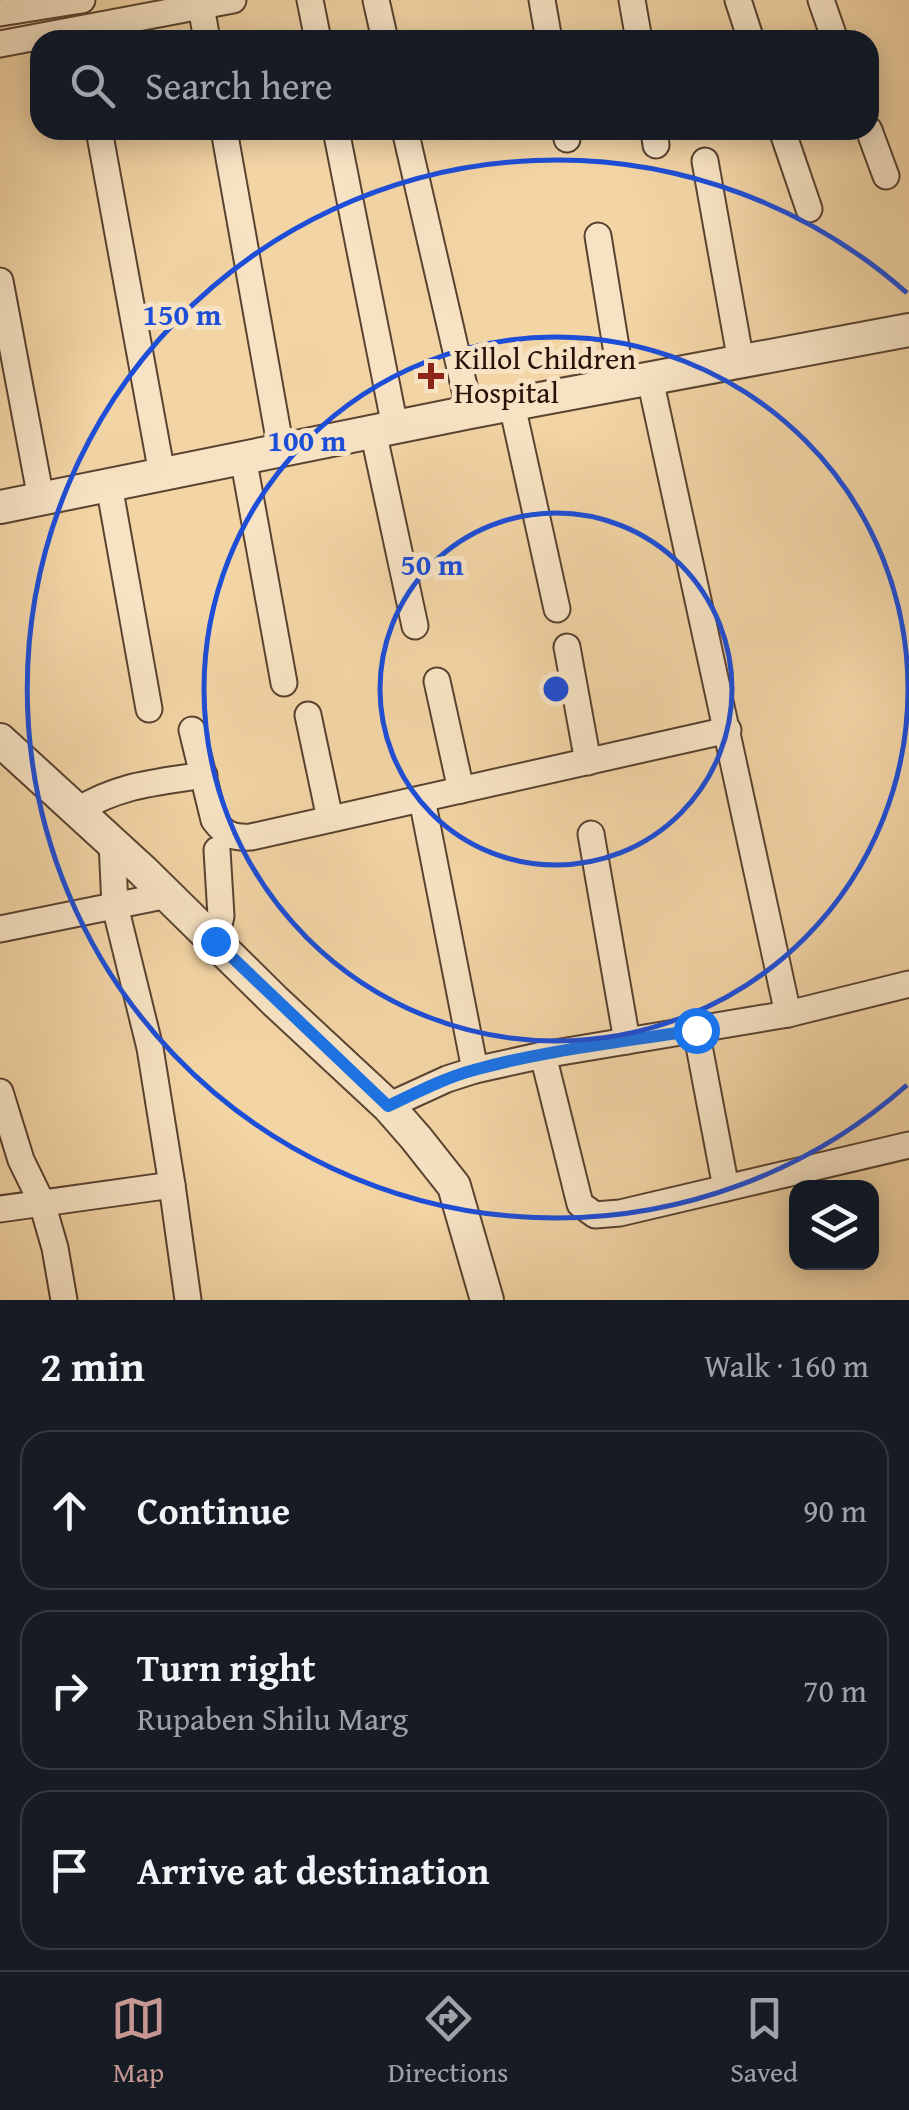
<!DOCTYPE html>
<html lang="en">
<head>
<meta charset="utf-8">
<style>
  :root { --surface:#171b24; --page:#242831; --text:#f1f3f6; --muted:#9ea1a6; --line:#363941; --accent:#c59692 }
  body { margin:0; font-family:"Gentium Book Plus",serif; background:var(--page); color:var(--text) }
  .controls { position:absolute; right:30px; bottom:30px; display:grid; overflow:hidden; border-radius:20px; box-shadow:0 5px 25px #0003 }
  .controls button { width:90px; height:90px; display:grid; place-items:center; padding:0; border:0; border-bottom:2px solid var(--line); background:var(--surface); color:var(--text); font:50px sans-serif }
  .stop { position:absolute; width:30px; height:30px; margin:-22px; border:8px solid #1a73e8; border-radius:50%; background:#fff }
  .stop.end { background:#1a73e8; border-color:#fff; box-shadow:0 2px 10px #0008 }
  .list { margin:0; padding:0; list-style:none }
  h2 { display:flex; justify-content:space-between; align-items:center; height:130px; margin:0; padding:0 40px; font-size:42px }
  h2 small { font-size:32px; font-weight:400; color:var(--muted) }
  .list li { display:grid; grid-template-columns:65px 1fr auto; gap:30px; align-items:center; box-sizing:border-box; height:160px; margin:0 20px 20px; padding:0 20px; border:2px solid var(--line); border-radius:30px }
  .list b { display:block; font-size:38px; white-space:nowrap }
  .list p { margin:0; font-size:32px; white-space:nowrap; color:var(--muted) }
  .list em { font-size:32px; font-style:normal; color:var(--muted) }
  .icon { flex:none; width:55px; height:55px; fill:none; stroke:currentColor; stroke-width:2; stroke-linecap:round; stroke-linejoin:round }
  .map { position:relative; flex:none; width:909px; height:1300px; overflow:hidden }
  .search { position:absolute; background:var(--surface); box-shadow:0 5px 25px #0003; left:30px; right:30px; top:30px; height:110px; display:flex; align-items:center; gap:25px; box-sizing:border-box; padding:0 35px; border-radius:30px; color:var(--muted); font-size:38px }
  .sheet { height:670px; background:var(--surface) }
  nav { display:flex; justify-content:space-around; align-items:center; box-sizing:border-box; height:140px; border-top:2px solid var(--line); background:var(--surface); font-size:28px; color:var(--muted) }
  nav a { display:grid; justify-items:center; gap:5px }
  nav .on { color:var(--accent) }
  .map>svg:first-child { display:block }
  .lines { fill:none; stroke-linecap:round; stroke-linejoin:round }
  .minor-casing { stroke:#594230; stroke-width:29 }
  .tertiary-casing { stroke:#594230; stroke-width:36 }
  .minor { stroke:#f7e3c4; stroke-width:25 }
  .tertiary { stroke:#f7e3c4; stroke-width:32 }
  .route { stroke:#1a73e8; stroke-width:12 }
  .ring { fill:none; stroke:#1d4ed8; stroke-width:5 }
  .poi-dot { fill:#8f2418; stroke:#f7e3c4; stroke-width:4 }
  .labels { text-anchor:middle; stroke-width:10; stroke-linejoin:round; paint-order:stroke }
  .poi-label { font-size:30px; fill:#261209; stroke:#f7e3c4; text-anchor:start }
  .centre { fill:#1d4ed8; stroke:#f7e3c4; stroke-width:5 }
  .ring-label { font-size:30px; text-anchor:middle; font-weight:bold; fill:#1d4ed8; stroke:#f7e3c4; stroke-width:10; stroke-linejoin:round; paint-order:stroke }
</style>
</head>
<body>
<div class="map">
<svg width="909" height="1300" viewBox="0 0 909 1300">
  <rect width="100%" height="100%" fill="#f2d4a5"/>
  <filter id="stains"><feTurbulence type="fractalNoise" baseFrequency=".002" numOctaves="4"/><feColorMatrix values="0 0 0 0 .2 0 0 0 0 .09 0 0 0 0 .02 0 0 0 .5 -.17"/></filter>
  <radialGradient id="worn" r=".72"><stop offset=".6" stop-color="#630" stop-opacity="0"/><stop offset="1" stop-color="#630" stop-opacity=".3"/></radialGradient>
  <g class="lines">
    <!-- minor casing -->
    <g class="minor-casing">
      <g id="minor">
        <path d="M310 0 318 40"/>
        <path d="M376 0 385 40"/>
        <path d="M542 0 549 40"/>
        <path d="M632 0 639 40"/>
        <path d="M738 0 751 40"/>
        <path d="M821 0 835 40"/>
        <path d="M201 6 207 40"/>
        <path d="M0 13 82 0"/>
        <path d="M0 44 233 0"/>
        <path d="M99 130 162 474"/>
        <path d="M224 130 281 450"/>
        <path d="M336 130 395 427"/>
        <path d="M405 130 470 412"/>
        <path d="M566 130 567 139"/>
        <path d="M654 130 656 145"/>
        <path d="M782 130 809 209"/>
        <path d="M869 130 886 176"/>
        <path d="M705 161 741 362"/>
        <path d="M598 236 622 384"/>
        <path d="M0 281 41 499"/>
        <path d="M650 379 788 1014"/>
        <path d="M512 405 557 609"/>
        <path d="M373 431 415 626"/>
        <path d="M243 457 284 683"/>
        <path d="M109 485 149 709"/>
        <path d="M567 647 588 762"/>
        <path d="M437 681 461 790"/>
        <path d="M308 715 330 819"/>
        <path d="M192 730 214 820C225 835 233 838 251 837L728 730"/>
        <path d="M422 799 475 1070"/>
        <path d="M78 810C122 784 154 783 204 775"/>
        <path d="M591 834 627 1041"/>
        <path d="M112 842 115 906 150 1048 172 1185"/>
        <path d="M0 929 168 895"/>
        <path d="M215 941 221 916 217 850"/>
        <path d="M696 1030 726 1188"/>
        <path d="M543 1055 580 1204 595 1215 620 1213 909 1145"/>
        <path d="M0 1092 21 1160 42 1203 55 1248 64 1300"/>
        <path d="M388 1106 447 1079 475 1070 543 1055 788 1014 909 984"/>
        <path d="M0 1209 172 1185 188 1300"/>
      </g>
    </g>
    <!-- tertiary casing -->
    <g class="tertiary-casing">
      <g id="tertiary">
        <path d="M0 507 470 412 909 330"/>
        <path d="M0 740 143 871 275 1001 388 1106 416 1138 454 1186 487 1300"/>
      </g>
    </g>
    <!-- minor -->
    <use href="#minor" class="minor"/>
    <!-- tertiary -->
    <use href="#tertiary" class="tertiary"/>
  </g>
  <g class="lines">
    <!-- route -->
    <path class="route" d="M215 941 388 1106C416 1093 444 1078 474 1070 546 1050 622 1042 696 1030"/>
  </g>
  <!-- distance rings -->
  <g class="ring">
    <circle cx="556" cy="689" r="176"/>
    <circle cx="556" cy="689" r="352"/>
    <path d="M907 1085A529 529 0 1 1 907 293"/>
  </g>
  <!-- markers -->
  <path class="poi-dot" d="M426 361h10v10h10v10h-10v10h-10v-10h-10v-10h10z"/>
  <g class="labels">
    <!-- poi labels -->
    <g class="poi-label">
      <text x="454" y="369">Killol Children<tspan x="454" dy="34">Hospital</tspan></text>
    </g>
  </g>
  <circle cx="556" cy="689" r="15" class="centre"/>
  <g class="ring-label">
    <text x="182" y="325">150 m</text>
    <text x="307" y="451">100 m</text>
    <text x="432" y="575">50 m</text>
  </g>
  <rect width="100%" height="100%" filter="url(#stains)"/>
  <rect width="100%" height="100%" fill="url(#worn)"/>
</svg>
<div class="controls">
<button><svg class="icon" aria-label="layers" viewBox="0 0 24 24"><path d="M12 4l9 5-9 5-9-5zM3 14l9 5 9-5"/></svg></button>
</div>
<div class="stop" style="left:696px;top:1030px"></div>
<div class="stop end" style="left:215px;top:941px"></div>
<div class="search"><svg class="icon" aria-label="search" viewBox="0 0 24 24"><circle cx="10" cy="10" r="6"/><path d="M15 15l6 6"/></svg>Search here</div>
</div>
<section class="sheet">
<h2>2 min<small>Walk · 160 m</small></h2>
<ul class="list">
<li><svg class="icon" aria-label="ahead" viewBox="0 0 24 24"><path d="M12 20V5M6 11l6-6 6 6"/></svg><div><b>Continue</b></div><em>90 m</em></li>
<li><svg class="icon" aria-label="right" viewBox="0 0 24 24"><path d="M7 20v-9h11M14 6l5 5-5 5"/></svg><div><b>Turn right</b><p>Rupaben Shilu Marg</p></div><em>70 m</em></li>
<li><svg class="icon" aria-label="arrive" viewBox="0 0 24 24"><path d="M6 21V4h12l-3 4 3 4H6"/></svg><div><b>Arrive at destination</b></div></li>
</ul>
</section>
<nav>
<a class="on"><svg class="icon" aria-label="map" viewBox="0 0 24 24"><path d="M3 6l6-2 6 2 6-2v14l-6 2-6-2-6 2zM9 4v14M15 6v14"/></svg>Map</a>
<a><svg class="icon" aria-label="directions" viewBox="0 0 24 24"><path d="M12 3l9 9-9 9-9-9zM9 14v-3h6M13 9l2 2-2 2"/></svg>Directions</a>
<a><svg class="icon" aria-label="saved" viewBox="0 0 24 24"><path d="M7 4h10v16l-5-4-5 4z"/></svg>Saved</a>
</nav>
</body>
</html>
